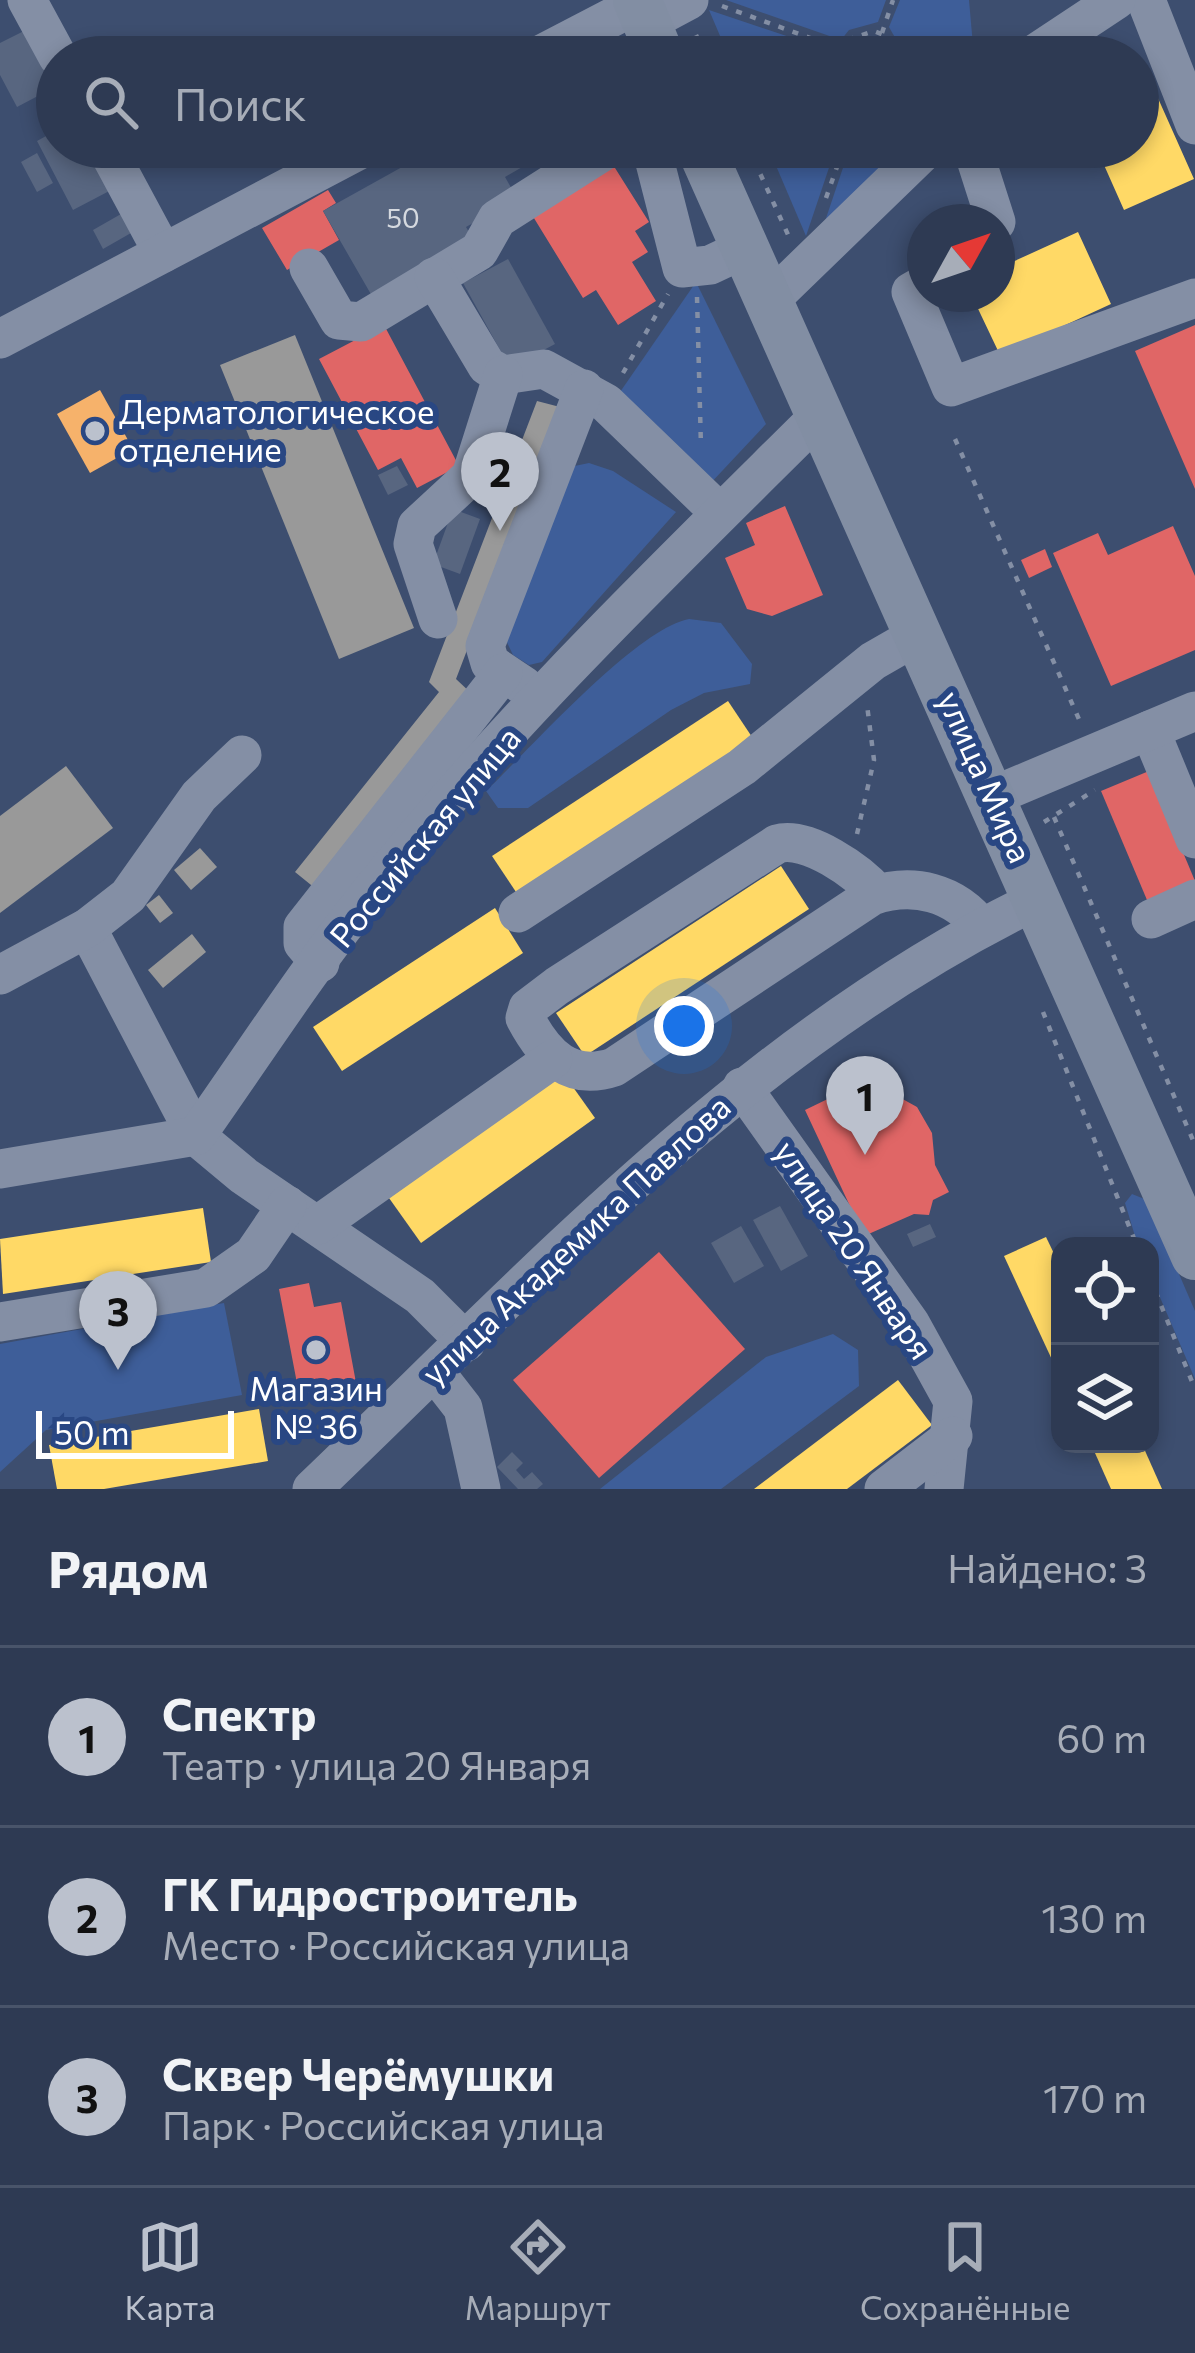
<!DOCTYPE html>
<html lang="ru">
<head>
<meta charset="utf-8">
<style>
  :root { --surface:#2e3a53; --page:#36415a; --text:#f1f3f6; --muted:#a7adb8; --line:#49546a; --accent:#bbc1cd }
  body { margin:0; font-family:Commissioner,sans-serif; background:var(--page); color:var(--text) }
  .controls { position:absolute; right:36px; bottom:36px; display:grid; overflow:hidden; border-radius:24px; box-shadow:0 6px 18px #0003 }
  .controls button { width:108px; height:108px; display:grid; place-items:center; padding:0; border:0; border-bottom:3px solid var(--line); background:var(--surface); color:var(--text); font:60px sans-serif }
  .compass { position:absolute; left:907px; top:204px; width:108px; height:108px; border-radius:50%; background:var(--surface); box-shadow:0 6px 18px #0003; rotate:50deg }
  .scale { position:absolute; left:36px; bottom:30px; width:198px; box-sizing:border-box; padding-left:12px; border:6px solid #fff; border-top:0; font-size:33px; line-height:42px; white-space:nowrap; color:#fff; -webkit-text-stroke:9px #294783; paint-order:stroke }
  .you { position:absolute; left:684px; top:1026px; width:42px; height:42px; margin:-30px; border:9px solid #fff; border-radius:50%; background:#1a73e8; box-shadow:0 0 0 18px #1a73e833 }
  .badge { display:grid; place-items:center; width:78px; height:78px; border-radius:50%; background:var(--accent); color:#111; font-size:39px; font-weight:700 }
  .pin { position:absolute; translate:-50% -99px; filter:drop-shadow(0 3px 6px #0008) }
  .pin::after { content:''; position:absolute; top:63px; width:42px; height:36px; background:inherit; clip-path:polygon(0 0,100% 0,50% 100%) }
  .list { margin:0; padding:0; list-style:none }
  h2 { display:flex; justify-content:space-between; align-items:center; height:156px; margin:0; padding:0 48px; font-size:51px }
  h2 small { font-size:39px; font-weight:400; color:var(--muted) }
  .list li { display:grid; grid-template-columns:78px 1fr auto; gap:36px; align-items:center; box-sizing:border-box; height:180px; padding:0 48px; border-top:3px solid var(--line) }
  .list b { display:block; font-size:45px; white-space:nowrap }
  .list p { margin:0; font-size:39px; white-space:nowrap; color:var(--muted) }
  .list em { font-size:39px; font-style:normal; color:var(--muted) }
  .icon { flex:none; width:66px; height:66px; fill:none; stroke:currentColor; stroke-width:2; stroke-linecap:round; stroke-linejoin:round }
  .map { position:relative; flex:none; width:1195px; height:1489px; overflow:hidden }
  .search { position:absolute; background:var(--surface); box-shadow:0 6px 18px #0003; left:36px; right:36px; top:36px; height:132px; display:flex; align-items:center; gap:30px; box-sizing:border-box; padding:0 42px; border-radius:66px; color:var(--muted); font-size:45px }
  .sheet { height:696px; background:var(--surface) }
  nav { display:flex; justify-content:space-around; align-items:center; box-sizing:border-box; height:168px; border-top:3px solid var(--line); background:var(--surface); font-size:33px; color:var(--muted) }
  nav a { display:grid; justify-items:center; gap:6px }
  nav .on { color:var(--accent) }
  .map>svg:first-child { display:block }
  .green { fill:#3e5e99 }
  .homes { fill:#ffd966 }
  .shops { fill:#e06666 }
  .health { fill:#f6b26b }
  .industry { fill:#999 }
  .building { fill:#586680 }
  .lines { fill:none; stroke-linecap:round; stroke-linejoin:round }
  .path { stroke:#848fa5; stroke-width:4.5; stroke-dasharray:6 9; stroke-linecap:butt }
  .minor { stroke:#848fa5; stroke-width:39 }
  .major { stroke:#828ea3; stroke-width:48 }
  .poi-dot { fill:#bbc1cd; stroke:#294783; stroke-width:4.5 }
  .labels { text-anchor:middle; stroke-width:12; stroke-linejoin:round; paint-order:stroke }
  .number-label { font-size:27px; fill:#d5d9df }
  .poi-label { font-size:33px; fill:#fff; stroke:#294783; text-anchor:start }
  .street-label { font-size:33px; fill:#fff; stroke:#294783 }
</style>
</head>
<body>
<div class="map">
<svg width="1195" height="1489" viewBox="0 0 1195 1489">
  <rect width="100%" height="100%" fill="#3d4e6f"/>
  <!-- green -->
  <g class="green">
    <path d="M726 0H886L878 22 849 30 841 40Z"/>
    <path d="M900 0H969L974 57H906L889 27Z"/>
    <path d="M709 10 837 53 838 57H729Z"/>
    <path d="M768 147H836L806 236Z"/>
    <path d="M850 147H917L819 239Z"/>
    <path d="M696 282 766 424 708 486 618 395Z"/>
    <path d="M589 463 613 471 676 512 542 662 529 665 513 655 504 636 565 468Z"/>
    <path d="M689 619 721 623 752 664 750 684 704 693 671 710 528 808H498L486 791C529 750 636 629 689 619Z"/>
    <path d="M1132 1194 1147 1200 1195 1311V1379L1150 1274V1246H1138L1125 1203Z"/>
    <path d="M224 1303 242 1395 46 1430 0 1472V1344Z"/>
    <path d="M833 1334 858 1350 859 1386 721 1489H600L766 1357Z"/>
  </g>
  <!-- homes -->
  <g class="homes">
    <path d="M1145 69 1194 179 1124 210 1096 147H1138V72Z"/>
    <path d="M1078 232 1111 304 1000 355 971 294H997V269Z"/>
    <path d="M728 701 756 743 520 898 492 856Z"/>
    <path d="M781 866 809 909 585 1056 556 1013Z"/>
    <path d="M495 908 523 953 342 1071 313 1027Z"/>
    <path d="M563 1073 595 1118 421 1243 389 1198Z"/>
    <path d="M203 1208 211 1262 3 1294 0 1239Z"/>
    <path d="M1046 1237 1060 1266V1377L1004 1256Z"/>
    <path d="M898 1380 932 1425 847 1489H754Z"/>
    <path d="M259 1409 268 1461 104 1489H57L49 1445Z"/>
    <path d="M1091 1444H1142L1162 1489H1111Z"/>
  </g>
  <!-- shops -->
  <g class="shops">
    <path d="M610 160 649 222 635 231 648 252 632 262 656 301 618 325 596 290 583 298 529 210Z"/>
    <path d="M328 190 336 203 323 211 339 240 287 270 262 228Z"/>
    <path d="M384 325 459 466 417 488 401 458 378 470 319 359Z"/>
    <path d="M1195 325V489L1135 351Z"/>
    <path d="M785 506 823 595 772 616 747 609 725 558 755 545 746 523Z"/>
    <path d="M1173 526 1195 576V650L1111 686 1053 553 1098 533 1108 555Z"/>
    <path d="M1045 549 1052 567 1029 578 1021 560Z"/>
    <path d="M1149 771 1195 881 1147 900 1101 791Z"/>
    <path d="M858 1068 871 1074 886 1068 899 1097 917 1107 932 1133 935 1165 949 1192 933 1200 929 1215 914 1214 864 1236 805 1110 838 1094Z"/>
    <path d="M659 1252 745 1349 599 1478 513 1380Z"/>
    <path d="M309 1283 314 1307 341 1302 357 1388 300 1399 279 1289Z"/>
  </g>
  <!-- health -->
  <path class="health" d="M100 390 133 449 90 473 57 414Z"/>
  <!-- industry -->
  <g class="industry">
    <path d="M295 335 414 628 339 659 220 365Z"/>
    <path d="M537 401 560 407 456 679 473 695 316 889 295 872 439 692 429 682Z"/>
    <path d="M66 766 113 828 0 913V816Z"/>
    <path d="M200 848 217 867 191 890 174 870Z"/>
    <path d="M159 895 173 913 160 923 146 905Z"/>
    <path d="M192 934 206 952 163 988 148 970Z"/>
  </g>
  <!-- building -->
  <g class="building">
    <path d="M24 31 53 88 17 107 0 75V43Z"/>
    <path d="M57 130V147H93L115 188 73 210 37 141Z"/>
    <path d="M438 147H557L505 177 517 198 466 227 473 239 372 296 323 211Z"/>
    <path d="M37 153 53 183 37 192 21 162Z"/>
    <path d="M121 214 131 233 103 249 93 230Z"/>
    <path d="M508 259 555 344 510 368 463 283Z"/>
    <path d="M397 466 408 485 388 495 378 475Z"/>
    <path d="M453 509 480 519 460 574 433 564Z"/>
    <path d="M780 1206 808 1256 781 1271 753 1220Z"/>
    <path d="M930 1224 936 1237 913 1247 907 1234Z"/>
    <path d="M741 1226 764 1266 734 1283 711 1243Z"/>
    <path d="M512 1452 523 1463 516 1470 524 1479 532 1472 543 1484 537 1489H518L497 1467Z"/>
  </g>
  <g class="lines">
    <!-- path -->
    <g class="path">
      <path d="M722 6 846 51"/>
      <path d="M882 33 893 0"/>
      <path d="M696 35 706 57"/>
      <path d="M845 57 853 38 874 31 889 37 899 57"/>
      <path d="M748 147 790 239"/>
      <path d="M826 198 844 147"/>
      <path d="M697 297 701 447"/>
      <path d="M623 373 668 294"/>
      <path d="M955 439 1082 726"/>
      <path d="M1054 817 1195 1145"/>
      <path d="M1044 822 1095 790"/>
      <path d="M857 834 874 760 867 705"/>
      <path d="M1043 1012 1137 1246"/>
      <path d="M1150 1278 1195 1389"/>
    </g>
    <!-- minor -->
    <g class="minor">
      <path d="M27 0 58 57"/>
      <path d="M1146 0 1195 125"/>
      <path d="M646 23 689 0"/>
      <path d="M536 57 638 4"/>
      <path d="M1030 57 1116 0"/>
      <path d="M106 147 163 253"/>
      <path d="M651 147 682 268 710 265 744 249"/>
      <path d="M972 147 996 222"/>
      <path d="M309 268 339 320 361 322 479 251 497 219 610 147"/>
      <path d="M434 277 487 366 503 375 544 369 606 403 718 511"/>
      <path d="M925 284 911 292 951 387 1195 298"/>
      <path d="M768 302 928 147"/>
      <path d="M0 339 365 147"/>
      <path d="M438 619 413 544 417 526 471 476 503 375"/>
      <path d="M524 686 490 663 485 646 584 389"/>
      <path d="M1150 730 1195 839"/>
      <path d="M993 796 1195 711"/>
      <path d="M878 894C859 872 807 835 777 844L557 986 528 1008 525 1018C545 1056 570 1082 614 1067L872 896C913 882 955 892 982 928"/>
      <path d="M518 913 742 767 873 661 920 634"/>
      <path d="M1151 919 1195 899"/>
      <path d="M87 928 196 1136 244 1176 420 1296 466 1342"/>
      <path d="M320 963 303 943V927L503 673"/>
      <path d="M0 975 87 928 128 896 199 796 242 755"/>
      <path d="M742 1087 910 1323 953 1401 944 1489"/>
      <path d="M0 1169 196 1136C254 1054 309 968 372 890 507 721 665 569 818 417"/>
      <path d="M318 1225 553 1059"/>
      <path d="M0 1322 206 1288 253 1255 287 1205"/>
      <path d="M435 1372 463 1408 481 1489"/>
      <path d="M312 1489C538 1273 754 1036 1039 899"/>
      <path d="M884 1489 953 1436"/>
    </g>
    <!-- major -->
    <g class="major">
      <path d="M637 0 661 57"/>
      <path d="M700 147 1195 1256"/>
    </g>
  </g>
  <!-- markers -->
  <g class="poi-dot">
    <circle cx="95" cy="431" r="12"/>
    <circle cx="316" cy="1350" r="12"/>
  </g>
  <g class="labels">
    <!-- number labels -->
    <g class="number-label">
      <text x="403" y="228">50</text>
    </g>
    <!-- poi labels -->
    <g class="poi-label">
      <text x="119" y="424">Дерматологическое<tspan x="119" dy="38">отделение</tspan></text>
      <text x="316" y="1401" text-anchor="middle">Магазин<tspan x="316" dy="38">№ 36</tspan></text>
    </g>
    <!-- street labels -->
    <g class="street-label">
      <text transform="translate(985 777) rotate(66)" y="12">улица Мира</text>
      <text transform="translate(425 837) rotate(-50)" y="12">Российская улица</text>
      <text transform="translate(576 1240) rotate(-43)" y="12">улица Академика Павлова</text>
      <text transform="translate(854 1250) rotate(56)" y="12">улица 20 Января</text>
    </g>
  </g>
</svg>
<div class="controls">
<button><svg class="icon" aria-label="locate" viewBox="0 0 24 24"><circle cx="12" cy="12" r="6"/><path d="M12 2v4M12 18v4M2 12h4M18 12h4"/></svg></button>
<button><svg class="icon" aria-label="layers" viewBox="0 0 24 24"><path d="M12 4l9 5-9 5-9-5zM3 14l9 5 9-5"/></svg></button>
</div>
<svg class="compass" viewBox="-18 -18 36 36"><path d="M0-13l5 13h-10z" fill="#e53935"/><path d="M0 13l5-13h-10z" fill="#a7adb8"/></svg>
<div class="scale">50 m</div>
<div class="you"></div>
<div class="pin badge" style="left:865px;top:1155px">1</div>
<div class="pin badge" style="left:500px;top:531px">2</div>
<div class="pin badge" style="left:118px;top:1370px">3</div>
<div class="search"><svg class="icon" aria-label="search" viewBox="0 0 24 24"><circle cx="10" cy="10" r="6"/><path d="M15 15l6 6"/></svg>Поиск</div>
</div>
<section class="sheet">
<h2>Рядом<small>Найдено: 3</small></h2>
<ul class="list">
<li><span class="badge">1</span><div><b>Спектр</b><p>Театр · улица 20 Января</p></div><em>60 m</em></li>
<li><span class="badge">2</span><div><b>ГК Гидростроитель</b><p>Место · Российская улица</p></div><em>130 m</em></li>
<li><span class="badge">3</span><div><b>Сквер Черёмушки</b><p>Парк · Российская улица</p></div><em>170 m</em></li>
</ul>
</section>
<nav>
<a class="on"><svg class="icon" aria-label="map" viewBox="0 0 24 24"><path d="M3 6l6-2 6 2 6-2v14l-6 2-6-2-6 2zM9 4v14M15 6v14"/></svg>Карта</a>
<a><svg class="icon" aria-label="directions" viewBox="0 0 24 24"><path d="M12 3l9 9-9 9-9-9zM9 14v-3h6M13 9l2 2-2 2"/></svg>Маршрут</a>
<a><svg class="icon" aria-label="saved" viewBox="0 0 24 24"><path d="M7 4h10v16l-5-4-5 4z"/></svg>Сохранённые</a>
</nav>
</body>
</html>
